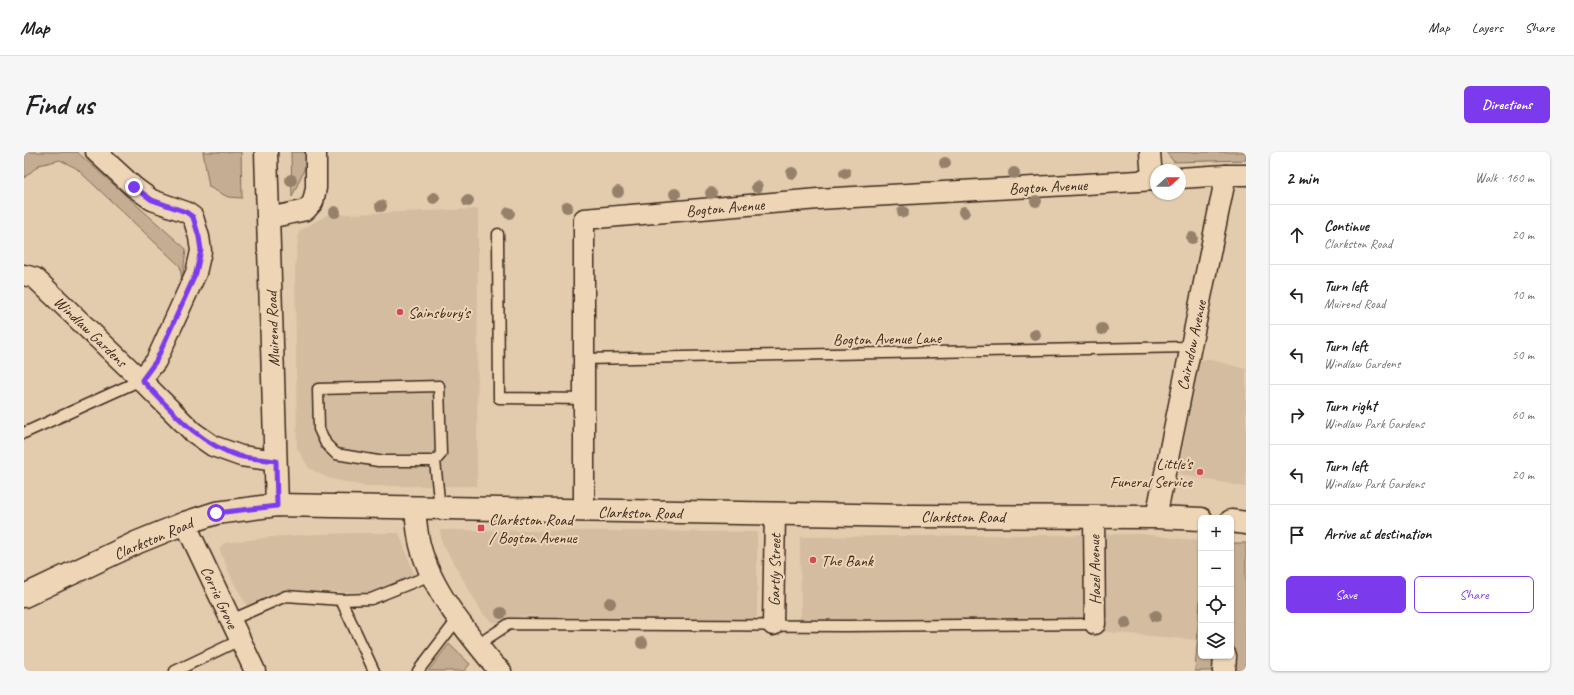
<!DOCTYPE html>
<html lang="en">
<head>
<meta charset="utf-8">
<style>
  :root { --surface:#fff; --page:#f6f6f6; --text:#202124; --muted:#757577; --line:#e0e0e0; --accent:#7c3aed }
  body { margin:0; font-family:Caveat,sans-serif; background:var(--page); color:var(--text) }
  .controls { position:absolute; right:12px; bottom:12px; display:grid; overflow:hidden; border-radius:6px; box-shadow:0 1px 3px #0004 }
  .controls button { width:36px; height:36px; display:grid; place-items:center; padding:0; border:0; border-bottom:1px solid var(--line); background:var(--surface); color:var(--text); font:20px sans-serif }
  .compass { position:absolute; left:1126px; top:12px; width:36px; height:36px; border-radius:50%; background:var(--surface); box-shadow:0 1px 3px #0004; rotate:69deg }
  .stop { position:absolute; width:12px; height:12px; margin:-9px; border:3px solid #7c3aed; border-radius:50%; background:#fff }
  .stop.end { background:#7c3aed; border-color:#fff; box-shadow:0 1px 4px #0008 }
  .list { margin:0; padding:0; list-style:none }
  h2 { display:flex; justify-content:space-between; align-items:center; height:52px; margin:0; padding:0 16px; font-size:17px }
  h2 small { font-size:13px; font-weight:400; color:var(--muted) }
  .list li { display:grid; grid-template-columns:26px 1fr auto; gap:12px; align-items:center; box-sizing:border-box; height:60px; padding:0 16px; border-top:1px solid var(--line) }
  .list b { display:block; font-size:15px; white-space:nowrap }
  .list p { margin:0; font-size:13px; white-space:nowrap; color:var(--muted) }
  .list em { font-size:13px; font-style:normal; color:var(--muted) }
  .actions { display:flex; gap:8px; padding:12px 16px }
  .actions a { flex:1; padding:9px 0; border:1px solid var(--accent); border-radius:6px; text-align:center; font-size:14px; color:var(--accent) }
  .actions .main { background:var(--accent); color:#fff }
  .icon { flex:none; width:22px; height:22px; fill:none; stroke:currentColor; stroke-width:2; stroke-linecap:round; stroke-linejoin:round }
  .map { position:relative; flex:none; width:1222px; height:519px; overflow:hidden; border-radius:6px }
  header { display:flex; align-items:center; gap:24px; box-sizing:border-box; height:56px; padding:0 20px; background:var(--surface); border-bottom:1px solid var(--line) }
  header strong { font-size:19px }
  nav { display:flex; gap:22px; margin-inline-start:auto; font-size:14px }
  .intro { display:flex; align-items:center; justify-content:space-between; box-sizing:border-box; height:96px; padding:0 24px }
  h1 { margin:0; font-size:28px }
  .button { padding:10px 18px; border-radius:6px; background:var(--accent); color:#fff; font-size:14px; font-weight:700 }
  main { display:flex; gap:24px; padding:0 24px }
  aside { flex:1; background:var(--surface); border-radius:6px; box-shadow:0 1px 3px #0004 }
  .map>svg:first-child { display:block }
  .built { fill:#d3bca0 }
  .green { fill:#c4ad92; stroke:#806c58 }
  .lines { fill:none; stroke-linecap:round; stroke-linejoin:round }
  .service-casing { stroke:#3b2a1e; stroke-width:13 }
  .minor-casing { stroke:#3b2a1e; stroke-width:23 }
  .tertiary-casing { stroke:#3b2a1e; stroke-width:25 }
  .secondary-casing { stroke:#3b2a1e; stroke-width:25 }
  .service { stroke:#eed5b6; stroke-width:10 }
  .minor { stroke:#eed5b6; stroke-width:20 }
  .tertiary { stroke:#eed5b6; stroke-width:22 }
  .secondary { stroke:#eed5b6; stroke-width:22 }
  .tree { fill:#95816b }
  .route { stroke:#7c3aed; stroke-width:5 }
  .poi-dot { fill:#d1495b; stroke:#eed5b6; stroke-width:1.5 }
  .labels { text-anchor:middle; stroke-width:4; stroke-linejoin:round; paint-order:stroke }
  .street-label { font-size:16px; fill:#3b2a1e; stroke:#eed5b6 }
  .poi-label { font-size:16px; fill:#3b2a1e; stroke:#eed5b6; text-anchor:start }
</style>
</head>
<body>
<header>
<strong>Map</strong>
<nav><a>Map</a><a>Layers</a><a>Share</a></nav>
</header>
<div class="intro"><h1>Find us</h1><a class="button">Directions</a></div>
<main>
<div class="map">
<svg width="1222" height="519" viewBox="0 0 1222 519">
  <rect width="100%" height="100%" fill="#e3cbad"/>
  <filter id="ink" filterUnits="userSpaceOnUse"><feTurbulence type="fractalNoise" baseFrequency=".025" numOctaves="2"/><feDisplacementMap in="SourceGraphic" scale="8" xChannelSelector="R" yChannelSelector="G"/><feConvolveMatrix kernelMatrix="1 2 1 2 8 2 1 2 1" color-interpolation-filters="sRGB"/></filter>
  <g filter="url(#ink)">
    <!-- built -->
    <g class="built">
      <path d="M454 57 453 334H340L304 326 285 316 273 296 271 115 275 79 303 63Z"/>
      <path d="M1184 207 1222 217V335L1155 322 1172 209Z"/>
      <path d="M416 378 733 380V465L725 471 499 464 469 471 459 462 418 391Z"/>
      <path d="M339 381H375L392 427 345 441 264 438 223 454 209 429 195 397 200 391 249 385 294 382Z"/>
      <path d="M1117 382 1177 389V436L1173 488 1073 479H773L777 461 776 385Z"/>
    </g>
    <!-- green -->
    <g class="green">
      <path d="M0 0H53L162 97 158 130 156 114 52 16 36 8 15 13 0 26Z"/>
      <path d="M179 0H217L218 46 204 45 185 35Z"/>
      <path d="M267 0H286V4L268 45Z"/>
      <path d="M1142 0H1222V8L1150 10Z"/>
      <path d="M1207 391H1222V519H1171L1177 436V504H1207Z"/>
      <path d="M425 492 446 512 440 519H404Z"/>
    </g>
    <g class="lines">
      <!-- service casing -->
      <g class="service-casing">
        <g id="service">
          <path d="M474 82 475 246 561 247"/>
          <path d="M560 207 1166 195"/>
          <path d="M0 281 117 228"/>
          <path d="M411 309H354L312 302 302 292 295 277 294 237 415 234 417 302 411 309 416 357"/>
          <path d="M317 448 350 519"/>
          <path d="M207 468 262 444 317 448 347 447 407 423"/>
          <path d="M453 493 485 472 822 474 1071 472"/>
          <path d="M151 519 216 488"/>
          <path d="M394 519 433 468"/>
        </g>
      </g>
      <!-- minor casing -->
      <g class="minor-casing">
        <g id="minor">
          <path d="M72 0 110 35 128 48 162 60 169 65 175 85 177 99 172 121 132 209 117 228"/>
          <path d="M1126 0 1128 28"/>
          <path d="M1156 26 1202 23H1222"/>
          <path d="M245 66 282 58 289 50 292 36V0"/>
          <path d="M0 123 11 126 117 228 169 280 189 294 217 304 252 309"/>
          <path d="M391 356C392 368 393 381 396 393 407 437 442 479 470 513L477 519"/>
          <path d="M560 359V67L794 47 1132 28"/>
          <path d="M1070 364 1071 472"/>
          <path d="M1132 365 1202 23"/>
          <path d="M161 371 231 519"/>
          <path d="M749 473 751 362"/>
        </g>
      </g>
      <!-- tertiary casing -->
      <g class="tertiary-casing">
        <g id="tertiary">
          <path d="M242 0 253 353"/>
          <path d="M1200 519 1201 504"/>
        </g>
      </g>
      <!-- secondary casing -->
      <g class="secondary-casing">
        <g id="secondary">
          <path d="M1207 369 1222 371"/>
          <path d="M0 444 114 390 161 371 192 361 253 353 886 364 1132 365 1177 367"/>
        </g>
      </g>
      <!-- service -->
      <use href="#service" class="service"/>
      <!-- minor -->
      <use href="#minor" class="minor"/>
      <!-- tertiary -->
      <use href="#tertiary" class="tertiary"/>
      <!-- secondary -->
      <use href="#secondary" class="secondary"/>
    </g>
    <!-- trees -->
    <g class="tree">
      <circle cx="921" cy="11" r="6"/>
      <circle cx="768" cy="21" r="6"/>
      <circle cx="821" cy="21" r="6"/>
      <circle cx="990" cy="21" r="6"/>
      <circle cx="267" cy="28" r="6"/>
      <circle cx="733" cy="35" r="6"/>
      <circle cx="594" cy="40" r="6"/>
      <circle cx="687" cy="41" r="6"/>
      <circle cx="651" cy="42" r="6"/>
      <circle cx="410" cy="46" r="6"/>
      <circle cx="444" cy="49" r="6"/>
      <circle cx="1012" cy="49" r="6"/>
      <circle cx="357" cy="54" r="6"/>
      <circle cx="543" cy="55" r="6"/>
      <circle cx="311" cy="60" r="6"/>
      <circle cx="879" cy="60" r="6"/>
      <circle cx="940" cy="60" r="6"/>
      <circle cx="485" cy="61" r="6"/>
      <circle cx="1168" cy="86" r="6"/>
      <circle cx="1078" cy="177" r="6"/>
      <circle cx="1011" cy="183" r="6"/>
      <circle cx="586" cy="451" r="6"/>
      <circle cx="477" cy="461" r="6"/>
      <circle cx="1132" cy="464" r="6"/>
      <circle cx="1102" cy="471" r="6"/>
      <circle cx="618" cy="491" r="6"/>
    </g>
  </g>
  <g class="lines" filter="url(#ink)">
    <!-- route -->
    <path class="route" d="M110 35 128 48 162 60 169 65 175 85 177 98 172 121 132 209 118 228C147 258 173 291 215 304 227 307 240 307 252 309L253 354 192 361"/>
  </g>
  <!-- markers -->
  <g class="poi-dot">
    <circle cx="376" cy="160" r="4"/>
    <circle cx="1176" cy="320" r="4"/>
    <rect x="453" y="372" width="8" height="8" rx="2"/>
    <circle cx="789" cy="408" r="4"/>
  </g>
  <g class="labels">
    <!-- street labels -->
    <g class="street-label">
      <text transform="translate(1024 34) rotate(-3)" y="6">Bogton Avenue</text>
      <text transform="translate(701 55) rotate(-5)" y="6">Bogton Avenue</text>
      <text transform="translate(248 177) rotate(-92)" y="6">Muirend Road</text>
      <text transform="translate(67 179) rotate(44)" y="6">Windlaw Gardens</text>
      <text transform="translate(863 186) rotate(-1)" y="6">Bogton Avenue Lane</text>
      <text transform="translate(1167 193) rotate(-78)" y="6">Cairndow Avenue</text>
      <text transform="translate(616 360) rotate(1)" y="6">Clarkston Road</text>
      <text x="939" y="370">Clarkston Road</text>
      <text transform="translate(129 386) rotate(-23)" y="6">Clarkston Road</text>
      <text transform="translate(750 418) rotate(-89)" y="6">Gartly Street</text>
      <text transform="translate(1070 418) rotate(-91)" y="6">Hazel Avenue</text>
      <text transform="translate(196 445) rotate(65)" y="6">Corrie Grove</text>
    </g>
    <!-- poi labels -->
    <g class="poi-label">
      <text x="384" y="166">Sainsbury's</text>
      <text x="1168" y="317" text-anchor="end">Little's<tspan x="1168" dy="18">Funeral Service</tspan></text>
      <text x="465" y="373">Clarkston Road<tspan x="465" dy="18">/ Bogton Avenue</tspan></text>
      <text x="797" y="414">The Bank</text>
    </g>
  </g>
</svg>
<div class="controls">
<button>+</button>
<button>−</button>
<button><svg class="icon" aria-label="locate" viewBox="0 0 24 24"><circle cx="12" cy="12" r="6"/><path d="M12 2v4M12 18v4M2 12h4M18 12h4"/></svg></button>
<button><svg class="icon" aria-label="layers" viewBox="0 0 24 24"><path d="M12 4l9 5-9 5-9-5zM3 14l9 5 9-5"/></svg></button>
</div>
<svg class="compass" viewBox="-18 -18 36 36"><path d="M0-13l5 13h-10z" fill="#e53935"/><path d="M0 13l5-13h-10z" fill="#757577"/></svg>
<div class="stop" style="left:192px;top:361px"></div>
<div class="stop end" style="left:110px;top:35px"></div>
</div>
<aside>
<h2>2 min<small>Walk · 160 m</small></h2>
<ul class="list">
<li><svg class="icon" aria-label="ahead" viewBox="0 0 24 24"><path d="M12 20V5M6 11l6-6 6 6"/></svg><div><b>Continue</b><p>Clarkston Road</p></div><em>20 m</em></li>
<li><svg class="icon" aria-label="left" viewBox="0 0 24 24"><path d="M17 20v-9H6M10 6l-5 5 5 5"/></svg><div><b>Turn left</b><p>Muirend Road</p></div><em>10 m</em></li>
<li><svg class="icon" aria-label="left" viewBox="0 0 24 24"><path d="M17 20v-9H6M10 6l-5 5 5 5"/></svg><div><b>Turn left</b><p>Windlaw Gardens</p></div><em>50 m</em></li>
<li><svg class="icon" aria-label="right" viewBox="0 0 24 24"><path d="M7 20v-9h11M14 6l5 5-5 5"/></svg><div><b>Turn right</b><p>Windlaw Park Gardens</p></div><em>60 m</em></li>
<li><svg class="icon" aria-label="left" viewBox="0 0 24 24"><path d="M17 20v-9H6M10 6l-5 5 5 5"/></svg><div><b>Turn left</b><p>Windlaw Park Gardens</p></div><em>20 m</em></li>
<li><svg class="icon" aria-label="arrive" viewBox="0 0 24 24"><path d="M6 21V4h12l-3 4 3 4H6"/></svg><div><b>Arrive at destination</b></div></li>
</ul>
<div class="actions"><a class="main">Save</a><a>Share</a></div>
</aside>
</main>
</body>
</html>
